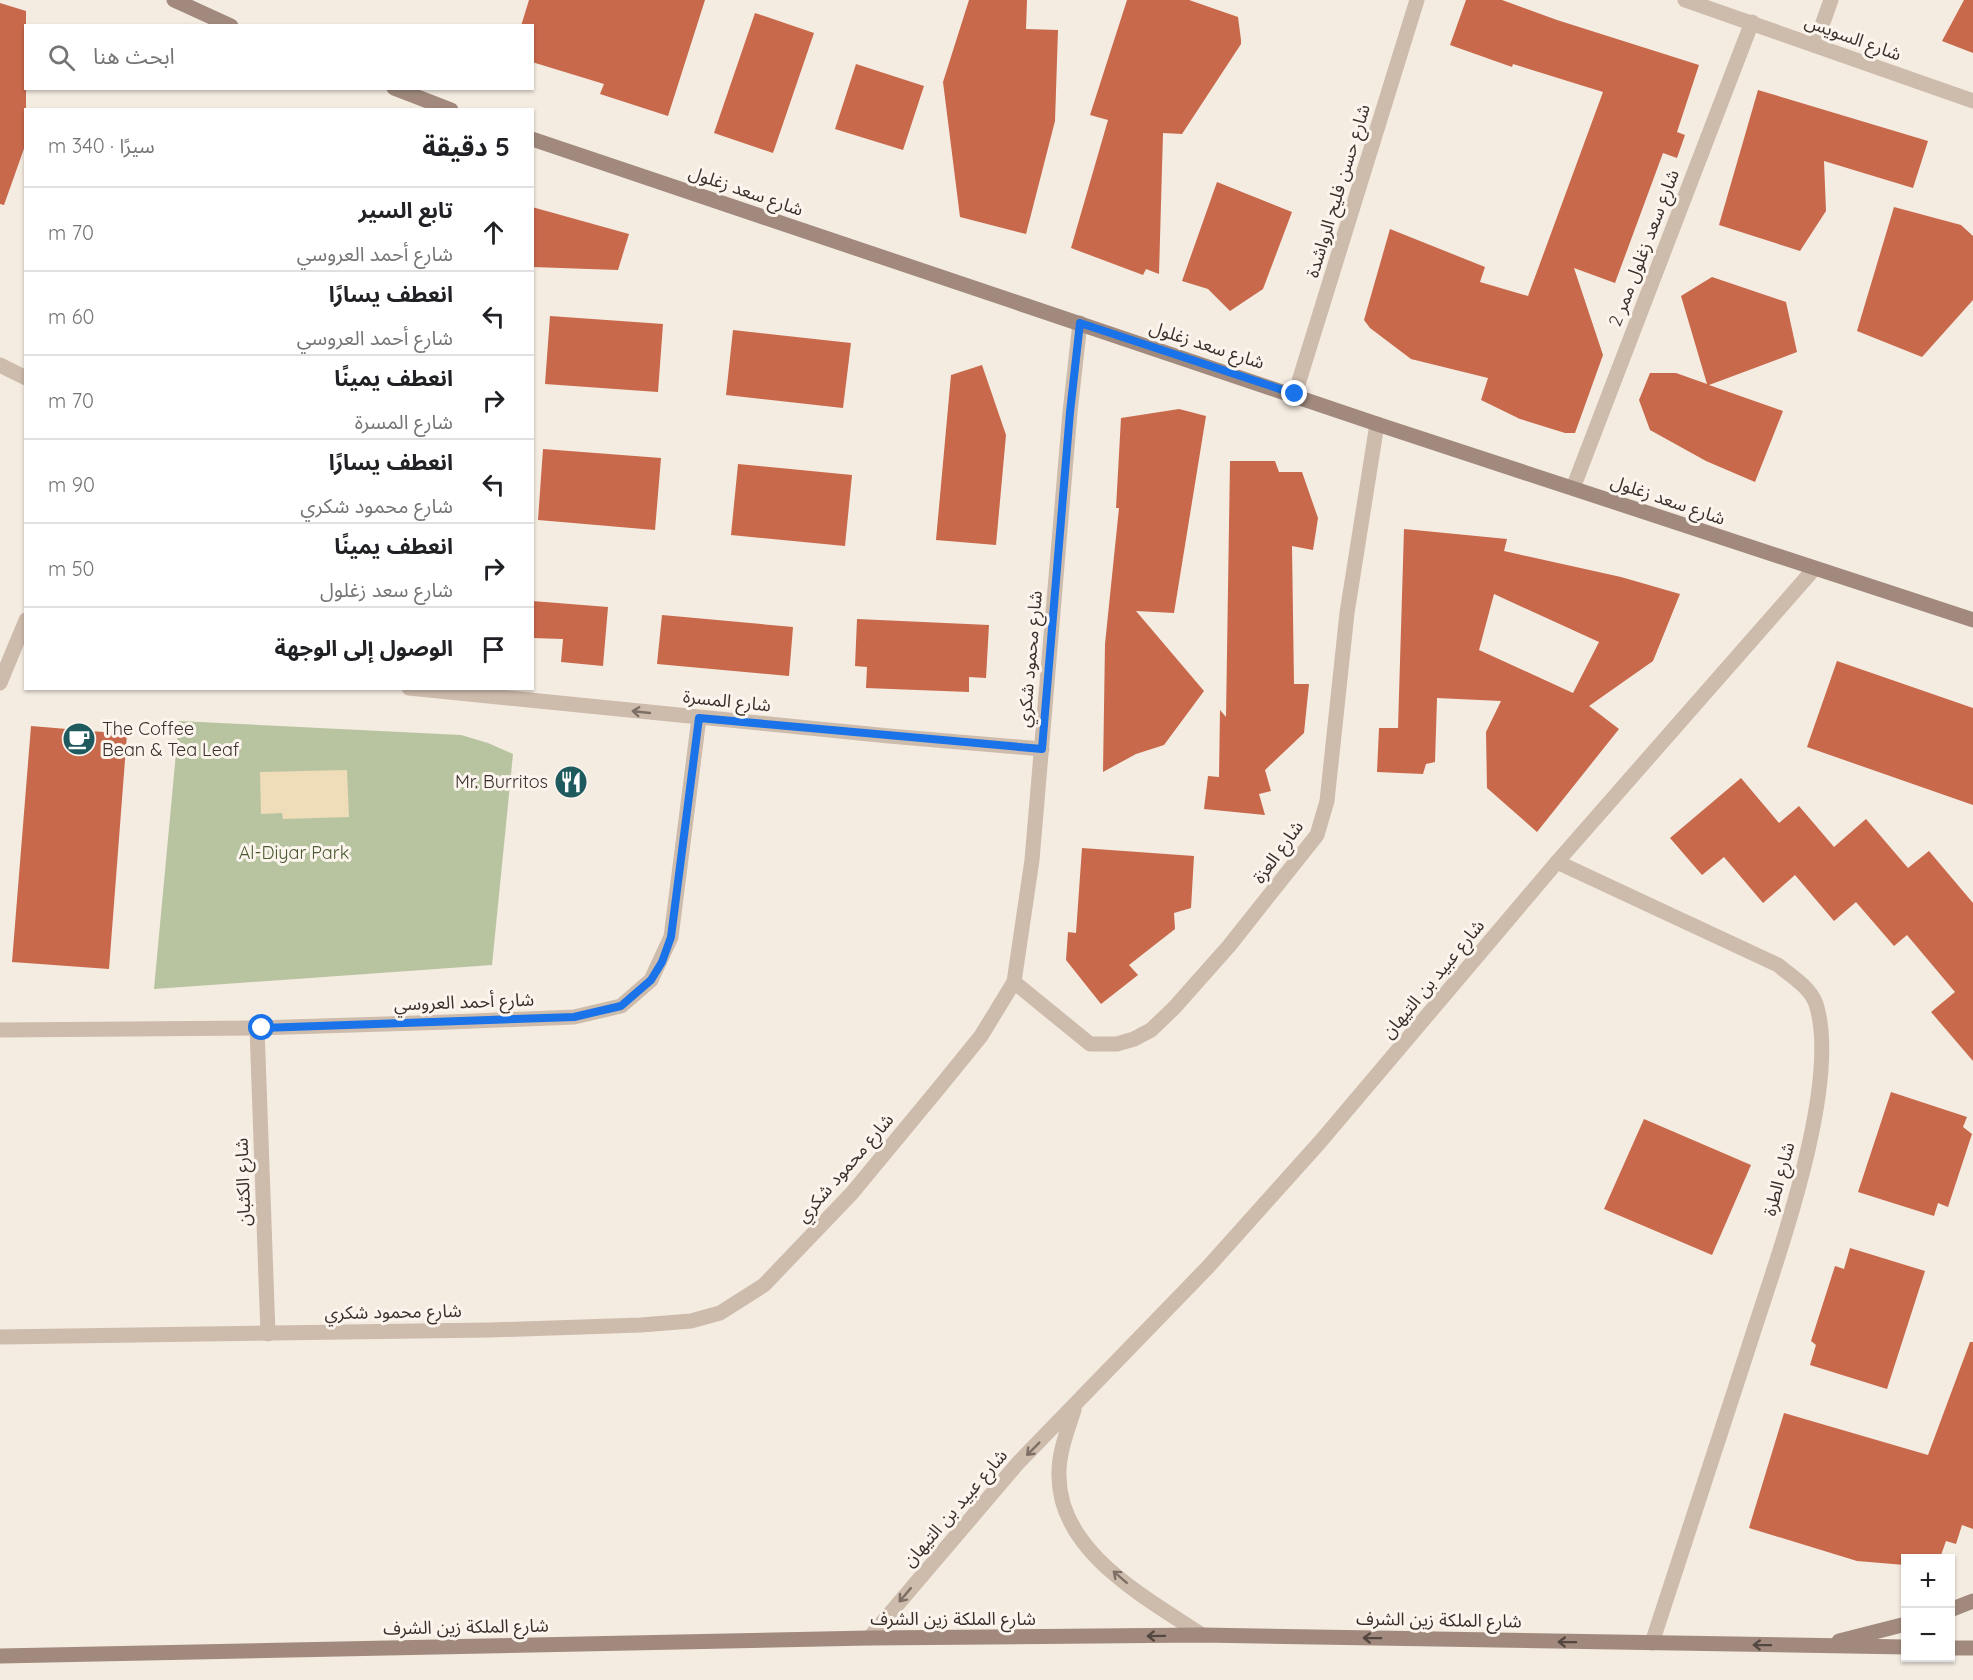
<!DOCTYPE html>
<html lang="ar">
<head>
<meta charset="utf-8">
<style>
  :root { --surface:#fff; --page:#f2f2f2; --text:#202124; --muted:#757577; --line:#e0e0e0 }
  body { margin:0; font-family:Quicksand,"Noto Sans Arabic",sans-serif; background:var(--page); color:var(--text); direction:rtl }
  .controls { position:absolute; right:18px; bottom:18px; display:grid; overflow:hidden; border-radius:0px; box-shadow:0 2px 4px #0004 }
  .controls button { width:54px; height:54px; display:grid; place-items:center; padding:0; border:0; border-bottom:2px solid var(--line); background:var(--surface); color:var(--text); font:30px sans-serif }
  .stop { position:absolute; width:18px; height:18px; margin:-14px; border:4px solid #1a73e8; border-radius:50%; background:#fff }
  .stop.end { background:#1a73e8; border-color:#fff; box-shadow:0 2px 6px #0008 }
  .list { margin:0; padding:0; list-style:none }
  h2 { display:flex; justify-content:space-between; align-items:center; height:78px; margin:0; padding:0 24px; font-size:26px }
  h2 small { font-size:20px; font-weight:400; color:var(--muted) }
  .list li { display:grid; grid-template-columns:39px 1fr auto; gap:18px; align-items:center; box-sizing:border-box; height:84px; padding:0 24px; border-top:2px solid var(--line) }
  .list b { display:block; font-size:22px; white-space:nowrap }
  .list p { margin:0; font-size:20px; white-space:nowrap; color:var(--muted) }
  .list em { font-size:20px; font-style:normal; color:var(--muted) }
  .icon { flex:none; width:33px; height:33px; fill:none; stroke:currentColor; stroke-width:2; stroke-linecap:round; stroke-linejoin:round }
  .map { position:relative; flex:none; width:1973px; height:1680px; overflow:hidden; direction:ltr }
  .search { position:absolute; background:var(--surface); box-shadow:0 2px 4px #0004; left:24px; top:24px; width:510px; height:66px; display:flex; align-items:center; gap:15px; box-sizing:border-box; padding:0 21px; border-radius:0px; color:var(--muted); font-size:22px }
  .panel { position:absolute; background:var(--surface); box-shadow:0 2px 4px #0004; left:24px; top:108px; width:510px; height:582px; border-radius:0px; direction:rtl }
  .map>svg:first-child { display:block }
  .green { fill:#b8c4a0 }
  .sand { fill:#efdcb8 }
  .building { fill:#c8694b; fill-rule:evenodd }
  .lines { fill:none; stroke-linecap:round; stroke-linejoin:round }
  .minor { stroke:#cdbbac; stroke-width:15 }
  .secondary { stroke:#a18a7d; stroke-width:15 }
  .oneway { stroke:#7d6f65 }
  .oneway2 { stroke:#544640 }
  .route { stroke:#1a73e8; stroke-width:8 }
  .labels { text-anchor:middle; stroke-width:6; stroke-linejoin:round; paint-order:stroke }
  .street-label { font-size:18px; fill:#3b302b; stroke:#fbf5ee }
  .poi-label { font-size:18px; fill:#3b302b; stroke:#fbf5ee; text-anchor:start }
  .park-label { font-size:18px; fill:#4a5a2e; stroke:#fbf5ee }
</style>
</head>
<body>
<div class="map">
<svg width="1973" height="1680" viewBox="0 0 1973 1680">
  <rect width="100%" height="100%" fill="#f4ebe1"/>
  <!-- green -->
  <path class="green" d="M179 721 461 735 488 743 513 754 492 965 154 989Z"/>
  <!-- sand -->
  <path class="sand" d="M347 770 349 817 283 819 282 813 261 814 260 772Z"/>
  <!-- building -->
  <g class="building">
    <path d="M529 0H705L668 116 600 94 604 84 532 62V26H521Z"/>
    <path d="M969 0H1027L1026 29 1058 30 1055 121 1026 234 960 217 943 82Z"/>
    <path d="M1127 0H1189L1238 17 1241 40V44L1182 134 1163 133 1159 274 1146 269 1143 275 1071 248 1108 120 1090 115Z"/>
    <path d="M1466 0H1502L1557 20 1699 65 1677 132 1685 135 1677 158 1663 153 1615 283 1574 268 1603 355 1575 433H1565L1520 419 1481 400 1488 378 1411 359 1370 328 1364 320 1390 229 1485 267 1480 282 1528 296 1603 92 1513 64 1512 67 1450 45Z"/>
    <path d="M1964 0H1973V53L1942 41Z"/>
    <path d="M0 3 26 11V143L4 205 0 204Z"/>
    <path d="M755 13 814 33 773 153 714 133Z"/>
    <path d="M856 64 924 86 903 150 835 129Z"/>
    <path d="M1758 90 1928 141 1913 188 1824 161 1826 211 1800 251 1719 225Z"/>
    <path d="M1217 182 1292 212 1263 289 1230 311 1208 289 1182 281Z"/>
    <path d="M532 207 629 234 618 270 532 267Z"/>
    <path d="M1894 207 1961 225 1973 236V300L1922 357 1857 331Z"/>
    <path d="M1712 277 1786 302 1797 352 1709 385 1783 411 1755 482 1706 461 1650 430 1639 400 1650 373H1676L1707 384 1681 296Z"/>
    <path d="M550 316 663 324 658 392 545 384Z"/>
    <path d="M733 330 851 343 843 408 726 395Z"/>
    <path d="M982 365 1006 435 996 545 936 540 951 375Z"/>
    <path d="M1179 409 1206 416 1174 613 1136 611 1204 691 1164 745 1136 754 1103 772 1105 644 1119 508H1116L1121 418Z"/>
    <path d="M543 449 661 458 655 530 538 520Z"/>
    <path d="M1230 461H1275L1279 472H1302L1318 518 1313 550 1292 546 1294 684H1309L1304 733 1265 770 1271 791 1259 794 1265 815 1204 809 1208 776 1219 777 1220 710 1226 717Z"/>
    <path d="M738 464 852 475 845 546 731 535Z"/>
    <path d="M1404 529 1507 539 1504 551 1621 577 1680 594 1653 661 1589 706 1619 729 1537 832 1487 788 1486 732 1501 701 1437 698 1435 762 1426 764 1423 774 1377 772 1379 728H1398ZM1494 594 1599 642 1573 693 1479 650Z"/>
    <path d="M532 601 608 607 603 666 561 662 563 639 532 638Z"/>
    <path d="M662 615 793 627 789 676 657 664Z"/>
    <path d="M857 619 989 625 986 678 969 677V692L866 688 867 667 855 666Z"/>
    <path d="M1837 661 1973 708V805L1807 747Z"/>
    <path d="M31 726 127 734 109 969 12 962Z"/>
    <path d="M1741 778 1779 823 1799 806 1834 847 1866 819 1908 868 1929 851 1973 903V1061L1931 1012 1955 992 1907 935 1894 946 1856 902 1834 921 1795 875 1763 903 1724 857 1702 875 1670 838Z"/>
    <path d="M1082 848 1194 856 1191 908 1174 913 1175 929 1129 965 1138 975 1101 1004 1066 960 1068 932 1076 933Z"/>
    <path d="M1891 1092 1967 1117 1963 1127 1972 1134 1948 1207 1938 1203 1934 1216 1858 1192Z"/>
    <path d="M1644 1119 1751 1165 1712 1255 1604 1209Z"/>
    <path d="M1850 1248 1925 1271 1887 1389 1810 1365 1816 1345 1811 1341 1835 1266 1844 1269Z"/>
    <path d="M1970 1342H1973V1529L1962 1525 1956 1544 1946 1541 1940 1558H1905V1565L1857 1561 1749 1528 1784 1413 1928 1455Z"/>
  </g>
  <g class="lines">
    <!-- minor -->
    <g class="minor">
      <path d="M1685 0 1973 101"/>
      <path d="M1815 45 1831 0"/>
      <path d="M0 365 26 378"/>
      <path d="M1295 394 1417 0"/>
      <path d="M1573 488 1752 22"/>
      <path d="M0 683 26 620"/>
      <path d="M409 688 889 736 1042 749"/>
      <path d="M1557 862 1778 965C1791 976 1810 987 1816 1004 1842 1086 1774 1266 1748 1349 1716 1447 1684 1545 1652 1643"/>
      <path d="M1014 982 1090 1044H1117L1134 1039 1151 1030 1174 1008 1229 946 1317 835 1327 801 1347 613 1377 424"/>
      <path d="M257 1028 268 1334"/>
      <path d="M0 1030 257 1028 449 1022 574 1017 621 1006 651 980 671 937 699 718"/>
      <path d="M0 1337 490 1330 641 1325 691 1321 720 1313 764 1285 852 1193 938 1089 981 1036 1014 982 1032 860 1070 412 1080 323"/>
      <path d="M1074 1410C1067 1432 1058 1454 1059 1477 1060 1553 1147 1598 1202 1635"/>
      <path d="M869 1638 1018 1463 1208 1267 1320 1142 1557 862 1814 569"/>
    </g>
    <!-- secondary -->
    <g class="secondary">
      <path d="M174 0 231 26"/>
      <path d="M394 88 451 110"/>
      <path d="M532 139 1377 424 1973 620"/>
      <path d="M1950 1610 1973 1601"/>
      <path d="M1839 1641 1906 1624"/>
      <path d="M1950 1648H1973"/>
      <path d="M0 1656 869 1638 1202 1635 1906 1647"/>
    </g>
  </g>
  <!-- one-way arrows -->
  <defs><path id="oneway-shaft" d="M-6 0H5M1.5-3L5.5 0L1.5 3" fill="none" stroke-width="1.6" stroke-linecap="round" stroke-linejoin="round" transform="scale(1.5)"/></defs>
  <g class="oneway">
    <use href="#oneway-shaft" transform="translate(641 712) rotate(-174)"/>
    <use href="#oneway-shaft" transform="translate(1033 1449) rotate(135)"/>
    <use href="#oneway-shaft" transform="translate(1120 1577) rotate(-139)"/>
    <use href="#oneway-shaft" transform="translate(905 1595) rotate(130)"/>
  </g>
  <g class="oneway2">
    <use href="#oneway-shaft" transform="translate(1156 1636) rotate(179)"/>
    <use href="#oneway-shaft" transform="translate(1372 1638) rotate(-179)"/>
    <use href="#oneway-shaft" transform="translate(1567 1642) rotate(-179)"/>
    <use href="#oneway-shaft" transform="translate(1762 1645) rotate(-179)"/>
  </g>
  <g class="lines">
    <!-- route -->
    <path class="route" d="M262 1028 574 1017 621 1006 651 980 662 962 671 937 699 718 1042 749 1070 412 1080 323 1295 394"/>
  </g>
  <!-- icons -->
  <defs>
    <g id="cafe-disc" transform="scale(1.725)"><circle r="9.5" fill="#1f5a5e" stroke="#fbf5ee"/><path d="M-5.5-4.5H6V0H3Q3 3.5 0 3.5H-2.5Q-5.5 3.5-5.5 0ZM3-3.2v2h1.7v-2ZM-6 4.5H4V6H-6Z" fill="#fff"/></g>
    <g id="restaurant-disc" transform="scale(1.725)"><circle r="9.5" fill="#1f5a5e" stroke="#fbf5ee"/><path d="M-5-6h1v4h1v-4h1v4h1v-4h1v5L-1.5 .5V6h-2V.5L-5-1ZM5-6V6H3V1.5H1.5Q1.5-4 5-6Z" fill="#fff"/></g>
  </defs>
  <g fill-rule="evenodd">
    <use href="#cafe-disc" x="79" y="739"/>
    <use href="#restaurant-disc" x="571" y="782"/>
  </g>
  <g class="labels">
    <!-- street labels -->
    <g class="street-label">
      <text transform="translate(1853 38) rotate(20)" y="6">شارع السويس</text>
      <text transform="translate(746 191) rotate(19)" y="6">شارع سعد زغلول</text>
      <text transform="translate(1338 191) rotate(-73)" y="6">شارع حسن فليح الرواشدة</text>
      <text transform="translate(1644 248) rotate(-69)" y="6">شارع سعد زغلول ممر 2</text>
      <text transform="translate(1207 345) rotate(18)" y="6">شارع سعد زغلول</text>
      <text transform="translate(1668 500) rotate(19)" y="6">شارع سعد زغلول</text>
      <text transform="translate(1030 659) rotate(-85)" y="6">شارع محمود شكري</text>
      <text transform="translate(727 701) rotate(6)" y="6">شارع المسرة</text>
      <text transform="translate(1278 852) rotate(-54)" y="6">شارع العزة</text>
      <text transform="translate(1433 979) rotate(-50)" y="6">شارع عبيد بن التيهان</text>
      <text transform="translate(464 1002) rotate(-2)" y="6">شارع أحمد العروسي</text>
      <text transform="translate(845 1168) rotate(-49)" y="6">شارع محمود شكري</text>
      <text transform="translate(1779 1179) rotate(-75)" y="6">شارع الطرة</text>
      <text transform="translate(243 1182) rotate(-92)" y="6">شارع الكثبان</text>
      <text transform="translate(393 1312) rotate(-1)" y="6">شارع محمود شكري</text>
      <text transform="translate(955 1508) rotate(-49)" y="6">شارع عبيد بن التيهان</text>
      <text x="953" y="1625">شارع الملكة زين الشرف</text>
      <text transform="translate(1439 1620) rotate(1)" y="6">شارع الملكة زين الشرف</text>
      <text transform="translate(466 1627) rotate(-1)" y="6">شارع الملكة زين الشرف</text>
    </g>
    <!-- poi labels -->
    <g class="poi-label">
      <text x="102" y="735">The Coffee<tspan x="102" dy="21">Bean &amp; Tea Leaf</tspan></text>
      <text x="548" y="788" text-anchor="end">Mr. Burritos</text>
    </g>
    <!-- park labels -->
    <g class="park-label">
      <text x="294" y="859">Al-Diyar Park</text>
    </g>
  </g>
</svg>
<div class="controls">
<button>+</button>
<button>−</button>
</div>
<div class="stop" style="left:262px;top:1028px"></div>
<div class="stop end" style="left:1295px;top:394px"></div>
<div class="search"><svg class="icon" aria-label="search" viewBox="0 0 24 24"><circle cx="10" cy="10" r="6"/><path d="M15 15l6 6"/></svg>ابحث هنا</div>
<section class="panel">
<h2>5 دقيقة<small>سيرًا · 340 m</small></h2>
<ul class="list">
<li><svg class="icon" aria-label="ahead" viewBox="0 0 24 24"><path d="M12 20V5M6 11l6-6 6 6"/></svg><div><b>تابع السير</b><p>شارع أحمد العروسي</p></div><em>70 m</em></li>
<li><svg class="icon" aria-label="left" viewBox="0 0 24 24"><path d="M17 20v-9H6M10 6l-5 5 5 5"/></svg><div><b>انعطف يسارًا</b><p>شارع أحمد العروسي</p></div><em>60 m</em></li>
<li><svg class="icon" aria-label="right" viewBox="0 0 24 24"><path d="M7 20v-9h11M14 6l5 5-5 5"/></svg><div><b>انعطف يمينًا</b><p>شارع المسرة</p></div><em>70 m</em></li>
<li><svg class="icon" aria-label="left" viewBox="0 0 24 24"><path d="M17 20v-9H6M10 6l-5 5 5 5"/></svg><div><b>انعطف يسارًا</b><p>شارع محمود شكري</p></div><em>90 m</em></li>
<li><svg class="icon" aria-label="right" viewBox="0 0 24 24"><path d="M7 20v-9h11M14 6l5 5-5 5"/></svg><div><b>انعطف يمينًا</b><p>شارع سعد زغلول</p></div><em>50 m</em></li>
<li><svg class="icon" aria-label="arrive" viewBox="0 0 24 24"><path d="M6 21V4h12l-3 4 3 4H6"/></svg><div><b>الوصول إلى الوجهة</b></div></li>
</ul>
</section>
</div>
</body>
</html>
